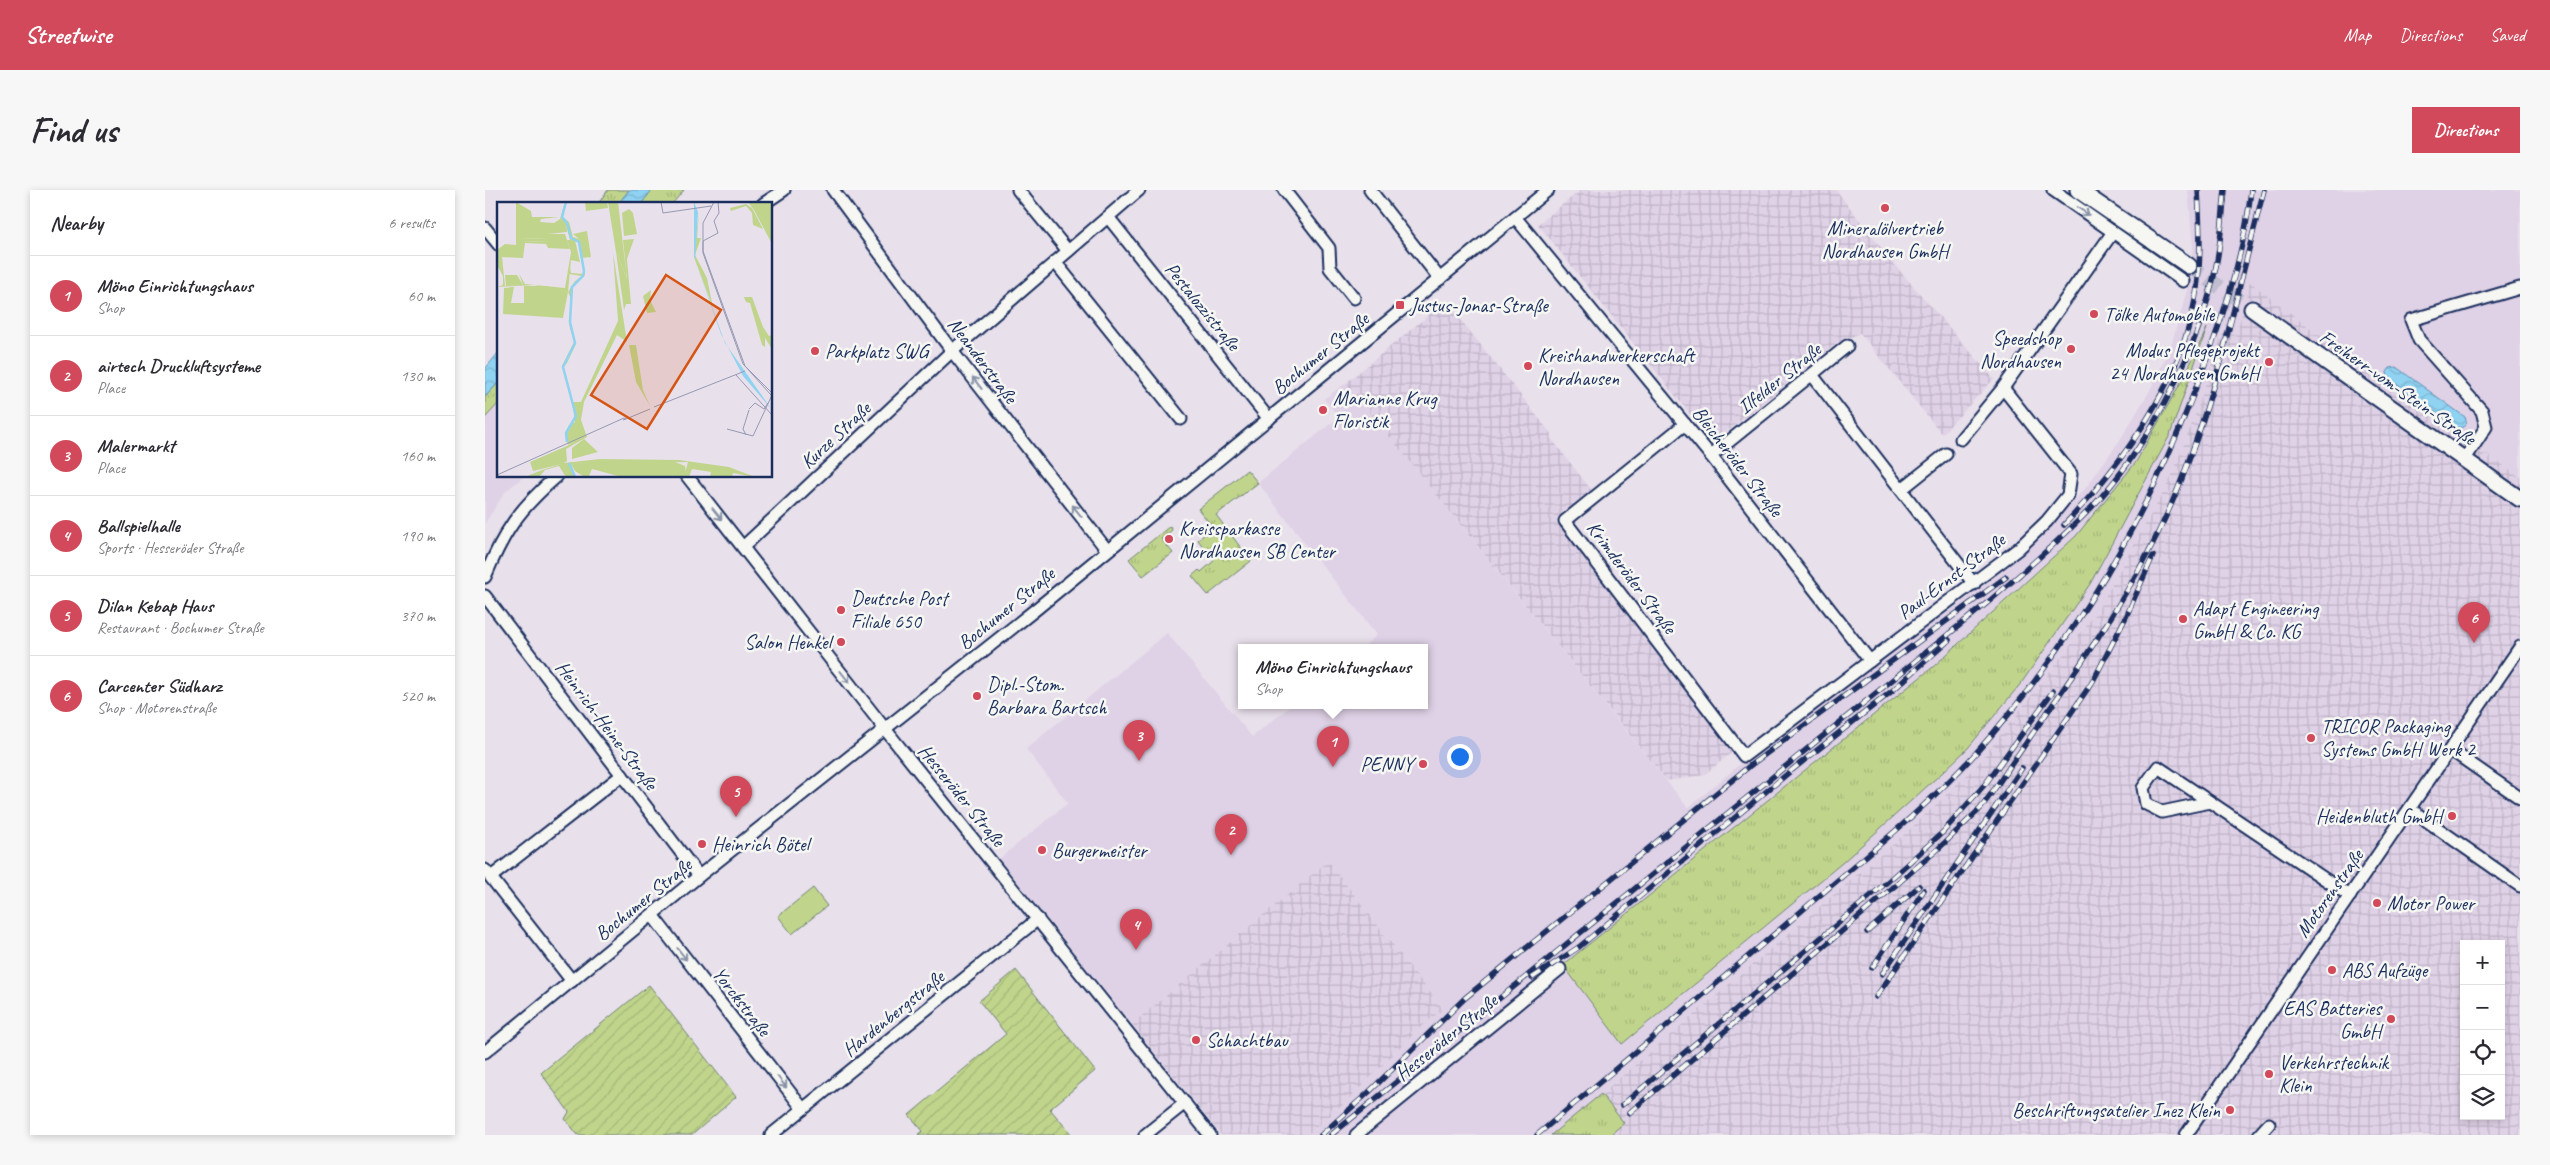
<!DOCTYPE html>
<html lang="en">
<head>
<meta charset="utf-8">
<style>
  :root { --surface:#fff; --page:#f7f7f7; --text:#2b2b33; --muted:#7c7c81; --line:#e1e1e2; --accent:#d1495b }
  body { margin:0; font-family:Caveat,sans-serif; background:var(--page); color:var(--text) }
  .controls { position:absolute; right:15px; bottom:15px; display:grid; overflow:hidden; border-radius:0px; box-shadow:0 2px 8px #0003 }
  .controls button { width:45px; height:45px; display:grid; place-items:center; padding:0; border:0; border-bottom:1px solid var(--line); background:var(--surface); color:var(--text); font:25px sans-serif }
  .you { position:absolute; left:974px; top:566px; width:18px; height:18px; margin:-12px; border:4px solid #fff; border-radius:50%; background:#1a73e8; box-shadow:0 0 0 8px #1a73e833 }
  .badge { display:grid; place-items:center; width:32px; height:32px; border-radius:50%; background:var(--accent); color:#fff; font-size:16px; font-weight:700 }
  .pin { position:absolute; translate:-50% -41px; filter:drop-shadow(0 1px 2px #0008) }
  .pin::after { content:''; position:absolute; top:26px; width:18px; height:15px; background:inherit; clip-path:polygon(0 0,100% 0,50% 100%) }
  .popup { position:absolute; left:753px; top:454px; width:190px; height:65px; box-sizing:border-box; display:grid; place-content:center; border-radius:0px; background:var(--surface); filter:drop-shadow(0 1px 4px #0005); font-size:16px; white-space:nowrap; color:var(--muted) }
  .popup b { font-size:19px; color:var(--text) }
  .popup::after { content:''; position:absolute; left:50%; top:100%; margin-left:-10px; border:10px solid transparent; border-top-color:var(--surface) }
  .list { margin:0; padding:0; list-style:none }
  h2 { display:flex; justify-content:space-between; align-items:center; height:65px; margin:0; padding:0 20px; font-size:21px }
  h2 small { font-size:16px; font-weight:400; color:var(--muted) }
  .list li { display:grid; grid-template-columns:32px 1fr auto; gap:15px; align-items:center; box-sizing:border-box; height:80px; padding:0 20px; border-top:1px solid var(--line) }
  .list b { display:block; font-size:19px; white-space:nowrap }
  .list p { margin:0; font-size:16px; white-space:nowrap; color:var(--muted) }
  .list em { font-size:16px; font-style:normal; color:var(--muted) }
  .icon { flex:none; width:28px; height:28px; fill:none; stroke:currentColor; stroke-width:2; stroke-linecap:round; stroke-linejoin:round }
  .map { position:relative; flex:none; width:2035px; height:945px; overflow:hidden; border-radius:0px }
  header { display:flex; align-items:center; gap:30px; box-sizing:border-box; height:70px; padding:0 25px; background:var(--accent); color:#fff }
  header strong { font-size:24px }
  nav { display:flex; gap:28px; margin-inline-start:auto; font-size:18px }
  .intro { display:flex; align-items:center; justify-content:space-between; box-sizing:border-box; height:120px; padding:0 30px }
  h1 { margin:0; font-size:35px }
  .button { padding:12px 22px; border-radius:0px; background:var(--accent); color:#fff; font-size:18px; font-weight:700 }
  main { display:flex; gap:30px; padding:0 30px }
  aside { flex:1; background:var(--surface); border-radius:0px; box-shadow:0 2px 8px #0003 }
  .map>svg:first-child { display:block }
  .built { fill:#dfd1e6; fill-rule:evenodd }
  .industrial { fill:url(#industrial-grid); fill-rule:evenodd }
  .grass { fill:url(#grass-tufts); stroke:#6e8274 }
  .garden { fill:url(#garden-furrows); stroke:#6e8274 }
  .pitch { fill:#c0d58b; stroke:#6e8274 }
  .water { fill:url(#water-waves); stroke:#6191b6 }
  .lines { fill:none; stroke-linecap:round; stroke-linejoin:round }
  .secondary-tunnel { stroke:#bfbdcf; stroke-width:15; stroke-dasharray:15 8; stroke-linecap:butt }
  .minor-casing { stroke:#1b2f5e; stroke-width:15 }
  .secondary-casing { stroke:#1b2f5e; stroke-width:19 }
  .minor { stroke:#f6f6f2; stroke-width:11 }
  .secondary { stroke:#f6f6f2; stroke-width:15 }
  .rail-casing { stroke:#1b2f5e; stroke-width:5.5 }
  .rail { stroke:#f6f6f2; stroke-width:4; stroke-dasharray:11; stroke-linecap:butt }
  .oneway { stroke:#8892a8 }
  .poi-dot { fill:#d1495b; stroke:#f6f6f2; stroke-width:2 }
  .labels { text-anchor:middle; stroke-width:5; stroke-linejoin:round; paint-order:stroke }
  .poi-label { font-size:20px; fill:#1b2f5e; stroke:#f6f6f2; text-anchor:start }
  .street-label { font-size:20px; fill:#1b2f5e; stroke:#f6f6f2 }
  .inset-river { fill:none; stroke:#90d2f1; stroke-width:2.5 }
  .inset-road { fill:none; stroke:#9699b3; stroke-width:1 }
  .view { fill:#d45514; fill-opacity:0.15; stroke:#d45514; stroke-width:2.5 }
  .inset-edge { fill:none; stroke:#1b2f5e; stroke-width:2.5 }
</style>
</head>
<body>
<header>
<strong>Streetwise</strong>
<nav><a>Map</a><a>Directions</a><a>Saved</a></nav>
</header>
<div class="intro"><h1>Find us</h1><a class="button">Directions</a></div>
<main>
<aside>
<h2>Nearby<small>6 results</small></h2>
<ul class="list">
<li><span class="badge">1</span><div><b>Möno Einrichtungshaus</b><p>Shop</p></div><em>60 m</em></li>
<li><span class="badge">2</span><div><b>airtech Druckluftsysteme</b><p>Place</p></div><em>130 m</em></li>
<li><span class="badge">3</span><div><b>Malermarkt</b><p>Place</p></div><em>160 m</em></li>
<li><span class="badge">4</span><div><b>Ballspielhalle</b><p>Sports · Hesseröder Straße</p></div><em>190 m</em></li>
<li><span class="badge">5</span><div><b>Dilan Kebap Haus</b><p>Restaurant · Bochumer Straße</p></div><em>370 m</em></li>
<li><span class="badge">6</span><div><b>Carcenter Südharz</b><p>Shop · Motorenstraße</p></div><em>520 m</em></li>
</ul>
</aside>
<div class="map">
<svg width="2035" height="945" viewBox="0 0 2035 945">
  <defs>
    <pattern id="industrial-grid" width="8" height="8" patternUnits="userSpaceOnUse" patternTransform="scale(1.25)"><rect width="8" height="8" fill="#dfd1e6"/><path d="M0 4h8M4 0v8" fill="none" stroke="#bfb4c8"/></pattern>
    <pattern id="grass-tufts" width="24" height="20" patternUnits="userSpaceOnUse" patternTransform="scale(1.25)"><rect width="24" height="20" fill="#c0d58b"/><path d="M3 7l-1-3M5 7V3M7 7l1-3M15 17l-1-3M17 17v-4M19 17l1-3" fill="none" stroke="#a4b77a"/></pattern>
    <pattern id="garden-furrows" width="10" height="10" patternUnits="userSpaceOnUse" patternTransform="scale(1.25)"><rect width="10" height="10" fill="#c0d58b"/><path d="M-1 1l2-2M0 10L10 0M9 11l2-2" fill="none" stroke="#a4b77a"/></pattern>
    <pattern id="water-waves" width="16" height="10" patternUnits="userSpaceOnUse" patternTransform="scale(1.25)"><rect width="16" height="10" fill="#90d2f1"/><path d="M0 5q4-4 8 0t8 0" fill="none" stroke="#7cb5d1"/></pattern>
  </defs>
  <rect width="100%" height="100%" fill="#e8e0eb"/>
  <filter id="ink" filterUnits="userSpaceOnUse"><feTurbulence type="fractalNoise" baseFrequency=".02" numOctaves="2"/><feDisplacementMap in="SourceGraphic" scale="10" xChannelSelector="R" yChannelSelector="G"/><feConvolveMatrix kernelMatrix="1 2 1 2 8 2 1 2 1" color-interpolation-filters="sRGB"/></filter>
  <g filter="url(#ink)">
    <!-- built -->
    <g class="built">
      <path d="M1703 0H2035V287L1863 167 1765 93 1753 138 1741 133 1708 231 1684 292 1612 421 1492 575 1422 642 1116 904 1125 945H822L860 913 934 839 958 819 843 671 647 834 514 669 583 613 541 559 682 443 767 547 806 516H939V458H877L892 445 773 293 854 227 839 209 861 193 1203 618 1266 565 1500 395 1537 364 1600 299 1635 250 1664 202 1685 159 1701 105 1708 57ZM1718 145 1685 245 1605 394 1537 492 1483 558 1357 673 1137 854 1078 775 1448 477 1591 346 1651 272 1700 185Z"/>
      <path d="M14 213V286H39L20 302 0 333V228Z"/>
    </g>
    <!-- industrial -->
    <g class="industrial">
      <path d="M1096 0H1351L1408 73 1509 189 1457 244 1375 143 1352 153 1228 253 1053 34Z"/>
      <path d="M1765 92 1863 167 2035 287V945H1125L1139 933 1116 904 1422 642 1492 575 1612 421 1684 292 1708 231 1741 133 1753 138ZM1979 754H2016V926H1979Z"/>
      <path d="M957 114 964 123 968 120 1067 245 1065 247 1108 302 1071 331 1250 560 1219 585 1182 591 861 193Z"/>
      <path d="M843 671 958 819 934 839 860 913 822 945H736L647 834Z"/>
    </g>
    <!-- grass -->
    <g class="grass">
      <path d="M123 0H144L133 14H113Z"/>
      <path d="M167 0H199L187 14H156Z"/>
      <path d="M1722 138 1685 245 1605 394 1537 492 1483 558 1458 582 1357 673 1137 854 1078 775 1448 477 1591 346 1651 272 1700 185Z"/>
      <path d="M14 192V213L0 228V207Z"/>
      <path d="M762 280 773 293 731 325 766 371 723 405 707 386 714 380 716 382 729 371 713 350 728 337 713 319Z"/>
      <path d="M685 336 687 340 676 349 688 363 658 386 644 369Z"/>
      <path d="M1116 904 1139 933 1125 945H1066Z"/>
    </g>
    <!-- garden -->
    <g class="garden">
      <path d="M531 780 610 881 565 919 587 945H433L438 941 424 925 521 844 494 811Z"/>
      <path d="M164 795 251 907 207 945H93L80 929 84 922 56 883Z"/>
    </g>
    <!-- pitch -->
    <path class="pitch" d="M328 698 342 716 307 744 293 726Z"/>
    <!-- water -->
    <g class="water">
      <path d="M144 0H167L156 14H133Z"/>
      <path d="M14 162V192L0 207V179Z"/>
      <path d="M1911 177 1980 227 1982 233 1978 237 1972 238 1903 188 1902 182 1905 178Z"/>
    </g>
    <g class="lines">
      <!-- secondary-tunnel -->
      <path class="secondary-tunnel" d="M1704 76 1767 119"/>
      <!-- minor casing -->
      <g class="minor-casing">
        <g id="minor">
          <path d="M348 0 467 161 622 360"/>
          <path d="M533 0 583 61"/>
          <path d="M799 0 844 58 845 78 869 108"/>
          <path d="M885 0 955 89"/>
          <path d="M1568 0 1698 91"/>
          <path d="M278 14 299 0"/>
          <path d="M623 27 784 229"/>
          <path d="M1030 27 1226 266 1385 471"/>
          <path d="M0 38 14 55"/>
          <path d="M570 72 696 229"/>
          <path d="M1328 186 1489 394"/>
          <path d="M1200 234 1080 331 1259 566 1533 359 1562 331 1583 305 1586 284 1518 198"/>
          <path d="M1476 249 1518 198 1628 42"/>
          <path d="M1226 266 1362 156"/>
          <path d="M1980 269 2001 237 1997 221 1934 150 1926 130 2035 98"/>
          <path d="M202 286 400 539 725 945"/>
          <path d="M1417 299 1461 264"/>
          <path d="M258 357 467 161 654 0"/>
          <path d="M0 387C19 341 34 319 72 286"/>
          <path d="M0 406 214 686"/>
          <path d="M1966 560 2035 608"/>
          <path d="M1725 612 1677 622 1661 614 1658 598 1673 577 1865 706"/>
          <path d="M1925 619 2035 696"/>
          <path d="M0 680 87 791"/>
          <path d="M6 687 137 585"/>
          <path d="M167 725 318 919"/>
          <path d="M0 862 214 686 550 420 1063 0"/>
          <path d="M286 945 553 729"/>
          <path d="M660 945 700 913"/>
          <path d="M871 945 1075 779"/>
          <path d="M1701 945 2035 457"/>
          <path d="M1774 945 1784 934"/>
        </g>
      </g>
      <!-- secondary casing -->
      <g class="secondary-casing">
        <g id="secondary">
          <path d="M1593 0 1704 76"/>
          <path d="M1767 119 2035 309"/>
        </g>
      </g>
      <!-- minor -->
      <use href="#minor" class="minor"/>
      <!-- secondary -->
      <use href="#secondary" class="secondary"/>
      <!-- rail casing -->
      <g class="rail-casing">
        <g id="rail">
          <path d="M1579 335C1638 273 1694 196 1710 110 1717 74 1715 37 1713 0"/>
          <path d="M1382 742 1434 696"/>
          <path d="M1387 778 1439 700"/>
          <path d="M1397 784 1537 578"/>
          <path d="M1047 788 1094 757 1307 580 1407 501 1464 450"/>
          <path d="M1391 807 1608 491 1641 427 1668 366"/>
          <path d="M1137 915 1401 693 1458 642 1501 593 1568 501"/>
          <path d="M1144 923 1452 660 1496 618 1513 594C1574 503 1642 416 1686 315 1730 214 1751 106 1779 0"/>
          <path d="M836 945 884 902 980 808 1267 574 1521 387"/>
          <path d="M846 945 1502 413C1538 382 1573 352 1606 318 1660 262 1708 169 1727 94 1735 64 1737 31 1740 0"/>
          <path d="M1052 945C1144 868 1236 790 1327 712 1383 664 1441 618 1490 564 1585 457 1659 334 1710 200 1735 136 1759 68 1766 0"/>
        </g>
      </g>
      <!-- rail -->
      <use href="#rail" class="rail"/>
    </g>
    <!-- one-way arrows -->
    <defs><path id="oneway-shaft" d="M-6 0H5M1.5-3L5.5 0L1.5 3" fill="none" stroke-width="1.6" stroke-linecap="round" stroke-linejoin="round" transform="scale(1.25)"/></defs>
    <g class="oneway">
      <use href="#oneway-shaft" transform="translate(1598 21) rotate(34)"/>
      <use href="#oneway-shaft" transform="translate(492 193) rotate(-128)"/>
      <use href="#oneway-shaft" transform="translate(592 321) rotate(-128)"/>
      <use href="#oneway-shaft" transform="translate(232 324) rotate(51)"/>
      <use href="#oneway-shaft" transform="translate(360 487) rotate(52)"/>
      <use href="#oneway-shaft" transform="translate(197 764) rotate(52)"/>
      <use href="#oneway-shaft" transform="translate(297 892) rotate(52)"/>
    </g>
  </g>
  <!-- markers -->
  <g class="poi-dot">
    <circle cx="1400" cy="18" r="5"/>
    <rect x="910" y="110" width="10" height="10" rx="2.5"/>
    <circle cx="1609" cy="124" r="5"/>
    <circle cx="1586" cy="159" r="5"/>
    <circle cx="330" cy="161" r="5"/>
    <circle cx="1784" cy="172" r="5"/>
    <circle cx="1043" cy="176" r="5"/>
    <circle cx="838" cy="220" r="5"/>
    <circle cx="684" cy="349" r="5"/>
    <circle cx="356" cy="420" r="5"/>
    <circle cx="1698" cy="429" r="5"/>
    <circle cx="356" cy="452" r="5"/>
    <circle cx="492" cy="506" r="5"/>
    <circle cx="1826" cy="548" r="5"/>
    <circle cx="938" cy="574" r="5"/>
    <circle cx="1967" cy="626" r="5"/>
    <circle cx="217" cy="654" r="5"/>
    <circle cx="557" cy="660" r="5"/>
    <circle cx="1892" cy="713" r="5"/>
    <circle cx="1847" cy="780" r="5"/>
    <circle cx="1906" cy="829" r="5"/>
    <circle cx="711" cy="850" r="5"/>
    <circle cx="1784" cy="884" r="5"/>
    <circle cx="1745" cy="920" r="5"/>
  </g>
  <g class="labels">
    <!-- poi labels -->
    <g class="poi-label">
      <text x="1400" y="45" text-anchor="middle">Mineralölvertrieb<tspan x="1400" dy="23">Nordhausen GmbH</tspan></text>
      <text x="925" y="122">Justus-Jonas-Straße</text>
      <text x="1619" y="131">Tölke Automobile</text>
      <text x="1576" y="155" text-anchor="end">Speedshop<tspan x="1576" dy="23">Nordhausen</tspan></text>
      <text x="1774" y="167" text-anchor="end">Modus Pflegeprojekt<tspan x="1774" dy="23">24 Nordhausen GmbH</tspan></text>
      <text x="340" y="168">Parkplatz SWG</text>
      <text x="1053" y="172">Kreishandwerkerschaft<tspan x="1053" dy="23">Nordhausen</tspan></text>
      <text x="848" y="215">Marianne Krug<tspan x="848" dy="23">Floristik</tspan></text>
      <text x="694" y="345">Kreissparkasse<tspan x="694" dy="23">Nordhausen SB Center</tspan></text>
      <text x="366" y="415">Deutsche Post<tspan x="366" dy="23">Filiale 650</tspan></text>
      <text x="1708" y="425">Adapt Engineering<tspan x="1708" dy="23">GmbH &amp; Co. KG</tspan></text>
      <text x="346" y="459" text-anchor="end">Salon Henkel</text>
      <text x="502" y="501">Dipl.-Stom.<tspan x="502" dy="23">Barbara Bartsch</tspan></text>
      <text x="1836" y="543">TRICOR Packaging<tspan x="1836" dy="23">Systems GmbH Werk 2</tspan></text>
      <text x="928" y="581" text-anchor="end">PENNY</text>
      <text x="1957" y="633" text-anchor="end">Heidenbluth GmbH</text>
      <text x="227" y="661">Heinrich Bötel</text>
      <text x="567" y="667">Burgermeister</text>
      <text x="1902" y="720">Motor Power</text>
      <text x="1857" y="787">ABS Aufzüge</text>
      <text x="1896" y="825" text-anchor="end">EAS Batteries<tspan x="1896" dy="23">GmbH</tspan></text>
      <text x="721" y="857">Schachtbau</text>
      <text x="1794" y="879">Verkehrstechnik<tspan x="1794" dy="23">Klein</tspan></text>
      <text x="1735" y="927" text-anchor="end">Beschriftungsatelier Inez Klein</text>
    </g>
    <!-- street labels -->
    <g class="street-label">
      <text transform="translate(718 116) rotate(51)" y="7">Pestalozzistraße</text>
      <text transform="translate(835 163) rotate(-39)" y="7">Bochumer Straße</text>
      <text transform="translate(498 170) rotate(53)" y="7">Neanderstraße</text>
      <text transform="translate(1294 188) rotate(-39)" y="7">Ilfelder Straße</text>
      <text transform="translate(1913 197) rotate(35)" y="7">Freiherr-vom-Stein-Straße</text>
      <text transform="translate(350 245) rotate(-43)" y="7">Kurze Straße</text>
      <text transform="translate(1253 271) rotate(52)" y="7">Bleicheröder Straße</text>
      <text transform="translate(1466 386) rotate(-37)" y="7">Paul-Ernst-Straße</text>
      <text transform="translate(1147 387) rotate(53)" y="7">Krimderöder Straße</text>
      <text transform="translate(521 418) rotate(-39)" y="7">Bochumer Straße</text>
      <text transform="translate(122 535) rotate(53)" y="7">Heinrich-Heine-Straße</text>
      <text transform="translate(477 605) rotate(51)" y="7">Hesseröder Straße</text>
      <text transform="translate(1844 703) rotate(-55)" y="7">Motorenstraße</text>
      <text transform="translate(158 709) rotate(-39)" y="7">Bochumer Straße</text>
      <text transform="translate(257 811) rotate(52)" y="7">Yorckstraße</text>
      <text transform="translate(408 823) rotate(-39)" y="7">Hardenbergstraße</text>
      <text transform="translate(961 847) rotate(-39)" y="7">Hesseröder Straße</text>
    </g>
  </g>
  <!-- overview -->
  <g transform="translate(12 12)">
    <rect width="275" height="275" fill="#e8e0eb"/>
    <path d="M19 0 34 9 35 15H62L44 17 43 20 57 21 63 17 69 20 70 30 51 32V37L25 36 24 39 51 40V46L49 42 28 41 26 56 5 55 8 84 26 83 22 72 28 82 68 86 74 50 70 38H78L83 60 74 58 71 90 37 83 0 85 6 83V74L0 63V48L8 42 19 43ZM202 10 200 36H204L198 53 210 76 216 106 198 58 197 50ZM137 37 130 57 134 102H129L127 108 119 50 130 77 126 38ZM116 51 130 140 120 133 87 200 84 218 90 235 69 247 70 259 67 261 103 257 182 258 232 265 258 275 236 271 235 275H213L214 270 195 267 192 275H187L191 260 74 262 79 275H69L62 264 48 268 42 275H28L45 268 65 262 36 269 33 260 79 240 71 243 68 231 72 223 78 220 75 200H84L121 119ZM132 143H139L146 188 153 204 139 180Z" fill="#c0d58b"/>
    <path d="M68 0 66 15 72 20 76 35 82 37 88 73 75 85 73 118 79 142 70 161 66 166 69 182 65 164 77 140 72 122 74 97 71 90 78 79 85 74 72 72 73 66 74 71 86 72V68L81 40 73 38 68 20 63 17ZM249 2 255 6 266 27 256 23 255 11 249 4 234 9 233 6ZM247 95H255L266 125 272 134 275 133V147L268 136V145L265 143 253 101 249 100Z" fill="#c0d58b"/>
    <path d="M251 0H275V42L257 8Z" fill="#c0d58b"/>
    <path d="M88 0H110L111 6 89 9ZM111 0H121L130 77 119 50ZM90 29 94 55 84 56 82 37 76 32ZM8 73H20L26 83 9 84ZM27 84H49L71 90 66 116 6 112 7 86 17 85 14 101H27ZM154 88 153 98 159 110 150 111 146 94ZM87 237 101 250 75 257V246ZM106 260H178L188 264 189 270 187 275H125L95 267 92 274H86L78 269 74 262Z" fill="#c0d58b"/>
    <path d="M132 7 136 11 140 32 127 34 125 11ZM51 32H68L73 47 51 46V40L24 39V36L51 37Z" fill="#c0d58b"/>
    <path d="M197 0 201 10 198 58 228 141 275 208 246 174 224 132 197 55Z" fill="#90d2f1"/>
    <path class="inset-river" d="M69 0 65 15 70 21 74 36 82 40 87 69 86 74 75 85 73 120 78 141 66 165 79 214 69 231 70 240M72 261 78 275"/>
    <path class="inset-road" d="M164 0 166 11 214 4M217 0 206 21V51L246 162 275 191M221 0 222 11 217 19 221 31 206 39V49L248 164 274 193M239 173 275 213M157 205 248 169M252 207 258 201 267 207 271 201M129 217 153 207M230 227 256 234 275 193M249 233 246 227 252 208M0 273 127 216 129 217 126 218"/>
    <path class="view" d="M169 73 224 108 150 227 94 193Z"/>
    <rect width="275" height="275" class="inset-edge"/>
  </g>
</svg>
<div class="controls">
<button>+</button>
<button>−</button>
<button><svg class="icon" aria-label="locate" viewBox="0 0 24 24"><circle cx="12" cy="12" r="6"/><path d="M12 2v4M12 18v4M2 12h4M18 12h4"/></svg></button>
<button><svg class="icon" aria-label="layers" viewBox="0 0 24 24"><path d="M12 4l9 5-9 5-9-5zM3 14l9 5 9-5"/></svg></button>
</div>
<div class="you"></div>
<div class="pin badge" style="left:848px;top:577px">1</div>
<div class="popup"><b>Möno Einrichtungshaus</b>Shop</div>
<div class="pin badge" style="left:746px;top:665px">2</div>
<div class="pin badge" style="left:654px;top:571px">3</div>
<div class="pin badge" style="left:651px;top:760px">4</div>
<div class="pin badge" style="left:251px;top:627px">5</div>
<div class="pin badge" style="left:1989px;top:453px">6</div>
</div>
</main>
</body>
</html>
